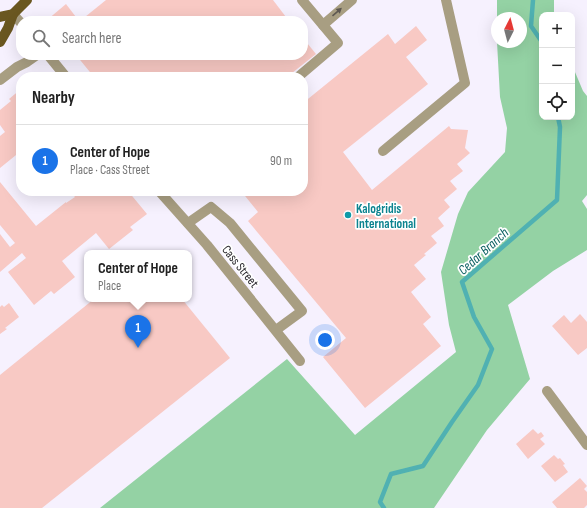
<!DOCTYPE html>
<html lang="en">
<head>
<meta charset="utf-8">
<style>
  :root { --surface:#fff; --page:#f2f2f2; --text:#222; --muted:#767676; --line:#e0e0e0; --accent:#1a73e8 }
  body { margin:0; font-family:"Sofia Sans Condensed",sans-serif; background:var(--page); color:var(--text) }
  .controls { position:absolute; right:12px; top:12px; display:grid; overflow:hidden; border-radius:8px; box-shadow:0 4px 16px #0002 }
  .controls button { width:36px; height:36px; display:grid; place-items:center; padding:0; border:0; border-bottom:1px solid var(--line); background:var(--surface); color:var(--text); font:20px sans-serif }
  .compass { position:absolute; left:491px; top:12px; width:36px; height:36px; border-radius:50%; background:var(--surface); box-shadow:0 4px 16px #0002; rotate:6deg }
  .you { position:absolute; left:325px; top:340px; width:14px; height:14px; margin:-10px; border:3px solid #fff; border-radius:50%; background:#1a73e8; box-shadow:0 0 0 6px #1a73e833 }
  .badge { display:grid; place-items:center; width:26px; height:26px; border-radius:50%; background:var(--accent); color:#fff; font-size:13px; font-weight:700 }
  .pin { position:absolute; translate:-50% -33px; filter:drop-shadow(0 1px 2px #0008) }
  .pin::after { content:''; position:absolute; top:21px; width:14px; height:12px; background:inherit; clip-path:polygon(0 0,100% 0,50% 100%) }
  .popup { position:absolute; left:84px; top:250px; width:108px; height:52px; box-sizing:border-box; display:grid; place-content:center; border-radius:8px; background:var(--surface); filter:drop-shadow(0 1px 3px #0005); font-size:13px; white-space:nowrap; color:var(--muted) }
  .popup b { font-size:15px; color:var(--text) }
  .popup::after { content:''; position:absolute; left:50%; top:100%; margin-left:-8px; border:8px solid transparent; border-top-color:var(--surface) }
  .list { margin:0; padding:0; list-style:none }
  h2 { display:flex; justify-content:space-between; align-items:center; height:52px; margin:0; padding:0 16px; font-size:17px }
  h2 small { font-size:13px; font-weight:400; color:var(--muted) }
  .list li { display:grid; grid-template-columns:26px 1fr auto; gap:12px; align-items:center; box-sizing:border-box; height:72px; padding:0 16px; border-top:1px solid var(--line) }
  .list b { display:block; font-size:15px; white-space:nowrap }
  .list p { margin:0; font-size:13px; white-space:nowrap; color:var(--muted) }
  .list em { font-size:13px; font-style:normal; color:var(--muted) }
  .icon { flex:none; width:22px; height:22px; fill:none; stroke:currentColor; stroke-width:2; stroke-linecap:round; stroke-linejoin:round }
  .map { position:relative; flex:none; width:587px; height:508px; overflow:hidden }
  .search { position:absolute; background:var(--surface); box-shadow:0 4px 16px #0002; left:16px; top:16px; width:292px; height:44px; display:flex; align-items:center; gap:10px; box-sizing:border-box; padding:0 14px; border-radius:16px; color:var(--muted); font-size:15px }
  .panel { position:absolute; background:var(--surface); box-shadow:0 4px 16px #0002; left:16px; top:72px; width:292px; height:124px; border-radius:16px }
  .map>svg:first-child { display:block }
  .forest { fill:#94d2a4 }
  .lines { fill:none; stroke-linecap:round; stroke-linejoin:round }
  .stream { stroke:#50b1b2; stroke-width:4.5 }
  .building { fill:#f8c9c4 }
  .minor { stroke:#a89e82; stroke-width:10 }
  .major { stroke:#6a5720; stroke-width:10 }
  .oneway { fill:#5e5851 }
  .culture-dot { fill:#0f9aa8; stroke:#fff; stroke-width:1.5 }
  .labels { text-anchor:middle; stroke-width:3.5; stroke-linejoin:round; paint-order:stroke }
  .culture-label { font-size:13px; font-weight:bold; fill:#0d838f; stroke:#fff; text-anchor:start }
  .street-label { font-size:13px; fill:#2c2a30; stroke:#fff }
  .water-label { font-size:14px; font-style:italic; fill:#095f60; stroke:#fff }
</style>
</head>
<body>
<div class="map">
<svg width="587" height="508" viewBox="0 0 587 508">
  <rect width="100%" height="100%" fill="#f6f1fe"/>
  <!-- forest -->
  <path class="forest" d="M497 0H554V15H542V117H572V65L583 91 587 96V195L582 201 587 209V250L553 271 508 305 530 379 487 430 434 508H100L287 359 355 435 456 352 449 325 441 272 458 214 468 192 505 152 507 128 500 97 497 42H521V18H497V33Z"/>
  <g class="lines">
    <!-- stream -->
    <g class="stream">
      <path d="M533 0 531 26 542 42"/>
      <path d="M384 508 380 502 391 474 423 466 452 422 478 385 492 349 474 317 462 282 557 200 560 127 558 117"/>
    </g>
  </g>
  <!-- building -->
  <g class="building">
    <path d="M106 0H273L289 21H80Z"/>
    <path d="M66 4 79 21H48L47 20Z"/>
    <path d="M416 26 427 40 406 57 428 84 343 152 372 190 449 126 451 129 468 130 465 148 470 153 457 164 463 171 450 181 457 189 444 200 450 207 438 218 444 226 431 236 437 243 424 254 426 255 414 265 426 279 411 292 431 317 423 324 441 346 365 408 323 357 346 338 248 221 258 212 241 191H303V103L388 34 395 44Z"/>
    <path d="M303 38 316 54 287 77H94L76 55H303Z"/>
    <path d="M21 89V151L0 168V136L5 132 0 125V110L11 101 9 99Z"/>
    <path d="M0 182 36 226 66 202V203L75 197 70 191H126L127 192 128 191 147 214 130 227 133 230 109 249 96 233 62 261 75 277 54 294 51 291 34 305 8 272 26 258 22 253 0 272V234L10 247 15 243 0 225Z"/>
    <path d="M94 299H182L230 358 42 508H0V375Z"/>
    <path d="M9 303 19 317 5 328 7 329 0 334V307L2 305 4 307Z"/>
    <path d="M580 314 587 322V348L578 355 552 326 564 315 571 323Z"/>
    <path d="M533 429 538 434 541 432 544 436 540 439 545 444 528 459 516 444Z"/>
    <path d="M554 455 558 459 560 458 565 464 563 465 568 472 555 482 541 466Z"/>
    <path d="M580 478 587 486 584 489 587 492V505L584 508H557L552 502Z"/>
  </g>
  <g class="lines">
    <!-- minor -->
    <g class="minor">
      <path d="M13 14 21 23"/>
      <path d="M323 25 352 0"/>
      <path d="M48 55 66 77"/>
      <path d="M298 77 338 43 302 0"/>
      <path d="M0 80 17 67 27 62 37 55"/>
      <path d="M383 151 465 83 446 0"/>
      <path d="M159 191 207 245 300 361"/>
      <path d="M188 223 211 207 230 223 302 311 276 330"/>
      <path d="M547 391 587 445"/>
    </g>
    <!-- major -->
    <g class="major">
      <path d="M0 17 13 14 27 0"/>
      <path d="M0 42 8 28 13 14"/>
    </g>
  </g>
  <!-- one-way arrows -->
  <defs><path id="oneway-solid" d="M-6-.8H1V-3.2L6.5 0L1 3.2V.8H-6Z"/></defs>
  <use class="oneway" href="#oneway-solid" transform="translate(337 12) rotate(-41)"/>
  <!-- markers -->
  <circle class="culture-dot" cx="348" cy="215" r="4"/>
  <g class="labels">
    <!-- culture labels -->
    <g class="culture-label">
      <text x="356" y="213">Kalogridis<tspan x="356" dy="15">International</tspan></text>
    </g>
    <!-- street labels -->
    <g class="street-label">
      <text transform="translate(241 266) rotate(51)" y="5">Cass Street</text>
    </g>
    <!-- water labels -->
    <g class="water-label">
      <text transform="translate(483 251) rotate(-42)" y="5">Cedar Branch</text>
    </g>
  </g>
</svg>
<div class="controls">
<button>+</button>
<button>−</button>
<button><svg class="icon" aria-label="locate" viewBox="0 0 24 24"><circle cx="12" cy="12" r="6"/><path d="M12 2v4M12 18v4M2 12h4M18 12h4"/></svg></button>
</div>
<svg class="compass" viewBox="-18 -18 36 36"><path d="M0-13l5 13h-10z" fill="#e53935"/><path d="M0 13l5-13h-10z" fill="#767676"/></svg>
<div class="you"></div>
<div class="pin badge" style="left:138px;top:348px">1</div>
<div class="popup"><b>Center of Hope</b>Place</div>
<div class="search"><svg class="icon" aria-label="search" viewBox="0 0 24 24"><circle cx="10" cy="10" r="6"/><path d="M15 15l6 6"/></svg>Search here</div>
<section class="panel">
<h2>Nearby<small></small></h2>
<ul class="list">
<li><span class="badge">1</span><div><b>Center of Hope</b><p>Place · Cass Street</p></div><em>90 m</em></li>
</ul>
</section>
</div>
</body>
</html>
